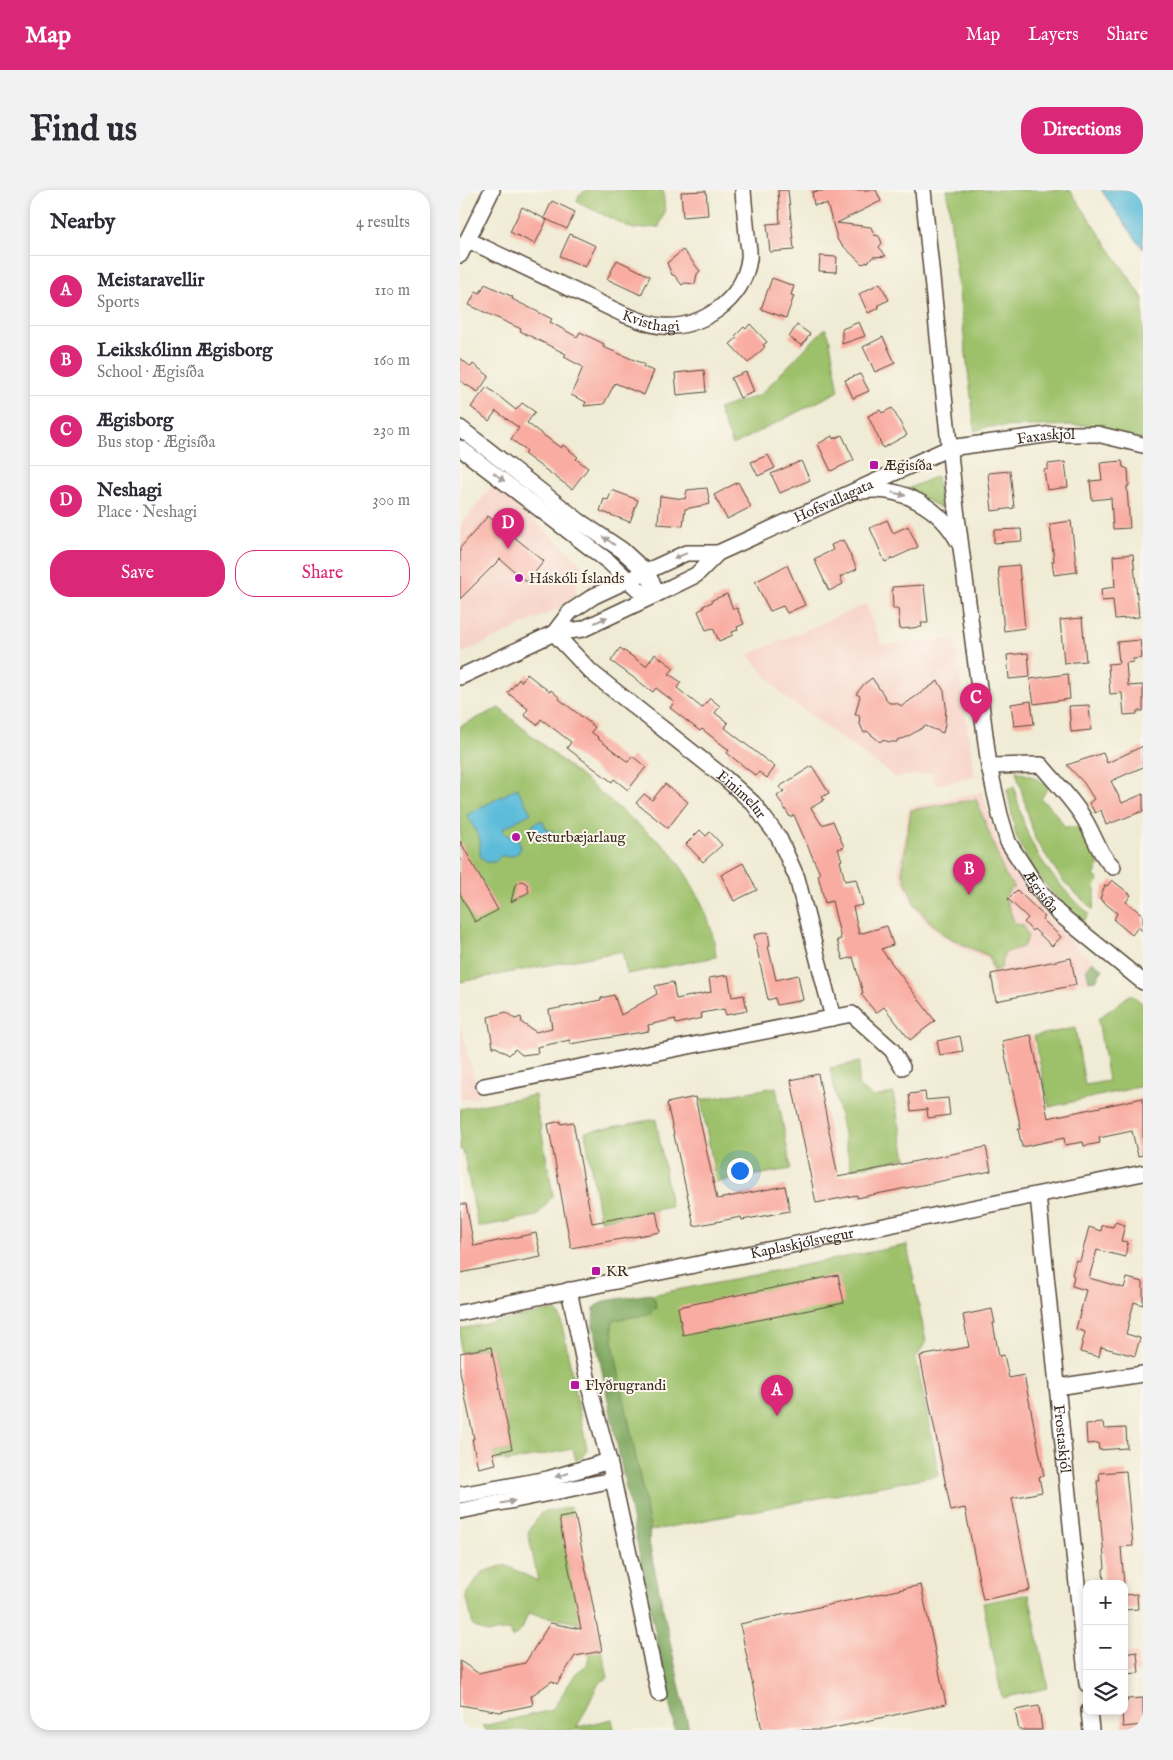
<!DOCTYPE html>
<html lang="en">
<head>
<meta charset="utf-8">
<style>
  :root { --surface:#fff; --page:#f2f2f3; --text:#2b2b33; --muted:#7c7c81; --line:#e1e1e2; --accent:#db2777 }
  body { margin:0; font-family:"IM FELL English",serif; background:var(--page); color:var(--text) }
  .controls { position:absolute; right:15px; bottom:15px; display:grid; overflow:hidden; border-radius:10px; box-shadow:0 2px 8px #0003 }
  .controls button { width:45px; height:45px; display:grid; place-items:center; padding:0; border:0; border-bottom:1px solid var(--line); background:var(--surface); color:var(--text); font:25px sans-serif }
  .you { position:absolute; left:279px; top:980px; width:18px; height:18px; margin:-12px; border:4px solid #fff; border-radius:50%; background:#1a73e8; box-shadow:0 0 0 8px #1a73e833 }
  .badge { display:grid; place-items:center; width:32px; height:32px; border-radius:50%; background:var(--accent); color:#fff; font-size:16px; font-weight:700 }
  .pin { position:absolute; translate:-50% -41px; filter:drop-shadow(0 1px 2px #0008) }
  .pin::after { content:''; position:absolute; top:26px; width:18px; height:15px; background:inherit; clip-path:polygon(0 0,100% 0,50% 100%) }
  .list { margin:0; padding:0; list-style:none }
  h2 { display:flex; justify-content:space-between; align-items:center; height:65px; margin:0; padding:0 20px; font-size:21px }
  h2 small { font-size:16px; font-weight:400; color:var(--muted) }
  .list li { display:grid; grid-template-columns:32px 1fr auto; gap:15px; align-items:center; box-sizing:border-box; height:70px; padding:0 20px; border-top:1px solid var(--line) }
  .list b { display:block; font-size:19px; white-space:nowrap }
  .list p { margin:0; font-size:16px; white-space:nowrap; color:var(--muted) }
  .list em { font-size:16px; font-style:normal; color:var(--muted) }
  .actions { display:flex; gap:10px; padding:15px 20px }
  .actions a { flex:1; padding:11px 0; border:1px solid var(--accent); border-radius:20px; text-align:center; font-size:18px; color:var(--accent) }
  .actions .main { background:var(--accent); color:#fff }
  .icon { flex:none; width:28px; height:28px; fill:none; stroke:currentColor; stroke-width:2; stroke-linecap:round; stroke-linejoin:round }
  .map { position:relative; flex:none; width:683px; height:1540px; overflow:hidden; border-radius:20px }
  header { display:flex; align-items:center; gap:30px; box-sizing:border-box; height:70px; padding:0 25px; background:var(--accent); color:#fff }
  header strong { font-size:24px }
  nav { display:flex; gap:28px; margin-inline-start:auto; font-size:18px }
  .intro { display:flex; align-items:center; justify-content:space-between; box-sizing:border-box; height:120px; padding:0 30px }
  h1 { margin:0; font-size:35px }
  .button { padding:12px 22px; border-radius:20px; background:var(--accent); color:#fff; font-size:18px; font-weight:700 }
  main { display:flex; gap:30px; padding:0 30px }
  aside { flex:1; background:var(--surface); border-radius:20px; box-shadow:0 2px 8px #0003 }
  .map>svg:first-child { display:block }
  .built { fill:#f7d1c7 }
  .green { fill:#9dc16b; stroke:#6c7644 }
  .forest { fill:#7ea75f; stroke:#5c683e }
  .water { fill:#5bbcd9; stroke:#4b737c }
  .building { fill:#f9aca1 }
  .lines { fill:none; stroke-linecap:round; stroke-linejoin:round }
  .minor-casing { stroke:#564739; stroke-width:18 }
  .minor { stroke:#fff; stroke-width:15 }
  .oneway { fill:#a79f9a }
  .poi-dot { fill:#b5179e; stroke:#fbf7ec; stroke-width:2 }
  .labels { text-anchor:middle; stroke-width:4; stroke-linejoin:round; paint-order:stroke }
  .street-label { font-size:15px; fill:#3b2a1e; stroke:#fbf7ec }
  .poi-label { font-size:15px; fill:#3b2a1e; stroke:#fbf7ec; text-anchor:start }
</style>
</head>
<body>
<header>
<strong>Map</strong>
<nav><a>Map</a><a>Layers</a><a>Share</a></nav>
</header>
<div class="intro"><h1>Find us</h1><a class="button">Directions</a></div>
<main>
<aside>
<h2>Nearby<small>4 results</small></h2>
<ul class="list">
<li><span class="badge">A</span><div><b>Meistaravellir</b><p>Sports</p></div><em>110 m</em></li>
<li><span class="badge">B</span><div><b>Leikskólinn Ægisborg</b><p>School · Ægisíða</p></div><em>160 m</em></li>
<li><span class="badge">C</span><div><b>Ægisborg</b><p>Bus stop · Ægisíða</p></div><em>230 m</em></li>
<li><span class="badge">D</span><div><b>Neshagi</b><p>Place · Neshagi</p></div><em>300 m</em></li>
</ul>
<div class="actions"><a class="main">Save</a><a>Share</a></div>
</aside>
<div class="map">
<svg width="683" height="1540" viewBox="0 0 683 1540">
  <rect width="100%" height="100%" fill="#fbf7ec"/>
  <filter id="ink" filterUnits="userSpaceOnUse"><feTurbulence type="fractalNoise" baseFrequency=".02" numOctaves="2"/><feDisplacementMap in="SourceGraphic" scale="10" xChannelSelector="R" yChannelSelector="G"/><feConvolveMatrix kernelMatrix="1 2 1 2 8 2 1 2 1" color-interpolation-filters="sRGB"/></filter>
  <filter id="wash" filterUnits="userSpaceOnUse"><feTurbulence type="fractalNoise" baseFrequency=".0096" numOctaves="4" result="noise"/><feDisplacementMap in="SourceGraphic" scale="20" xChannelSelector="R" yChannelSelector="G"/><feGaussianBlur stdDeviation="1.12" result="paint"/><feColorMatrix in="noise" values="0 0 0 0 0 0 0 0 0 0 0 0 0 0 0 0 0 1.4 0 .05"/><feComposite in="paint" operator="in"/></filter>
  <g filter="url(#wash)">
    <rect width="100%" height="100%" fill="#f0ebd4"/>
    <!-- built -->
    <g class="built">
      <path d="M32 296 81 336 122 375 115 400 117 405 97 419 0 464V336Z"/>
      <path d="M406 414 422 455 494 449 515 587 475 595 473 583 435 587 324 506 288 465Z"/>
      <path d="M522 602 535 647 561 693 588 728 619 760 643 779 636 790 536 811 528 769 507 761 481 746 463 729 452 714 438 682 449 617Z"/>
      <path d="M0 834 19 907 0 910Z"/>
    </g>
    <!-- green -->
    <g class="green">
      <path d="M127 0H203L205 22 199 37 173 39 117 12 119 5Z"/>
      <path d="M487 0H610L683 108V250L627 235 526 237 515 241Z"/>
      <path d="M365 138 369 146 379 201 273 255 258 219 300 205Z"/>
      <path d="M477 286 481 318 447 299Z"/>
      <path d="M39 518 210 661C233 693 253 727 256 767L167 784 162 761 0 792V536Z"/>
      <path d="M556 581 573 587 589 596 581 609 592 619 605 637 620 636C628 650 647 671 634 685L639 691 636 693 633 720 603 691 575 649Z"/>
      <path d="M554 596C557 608 560 622 564 634 576 670 602 699 629 724L623 732 600 712 573 680 556 646 547 599Z"/>
      <path d="M516 609 545 685 555 697 550 699 545 707 555 734 563 735 568 747 563 757 544 763 541 778 533 781 529 766 508 757 483 744 466 728 454 713 442 682 451 620Z"/>
      <path d="M671 804 683 814V896L589 917 574 846 615 838 625 895 648 891 638 829Z"/>
      <path d="M400 872 398 896 413 907 433 903 446 968 391 979 370 878Z"/>
      <path d="M316 897 331 979 256 992 241 910Z"/>
      <path d="M75 905 77 924 80 933 93 1005 77 1026 18 1037 3 960H0V919Z"/>
      <path d="M196 929 211 1017 140 1030 125 942Z"/>
      <path d="M447 1055 466 1152 456 1168 479 1285 189 1341 145 1114Z"/>
      <path d="M95 1120 100 1125 127 1259 123 1266 116 1271 113 1259 46 1272V1269L35 1271 33 1263 52 1259 31 1157 0 1163V1139Z"/>
      <path d="M110 1317 148 1488 139 1493 117 1537 152 1529 154 1540H25L23 1536 92 1520 116 1483 127 1475 129 1465 127 1435 68 1423 62 1439 52 1448 50 1440 27 1443 13 1436 6 1404 22 1382 45 1375 78 1391 68 1342 81 1323Z"/>
      <path d="M569 1404 588 1498 542 1508 523 1413Z"/>
    </g>
    <!-- forest -->
    <g class="forest">
      <path d="M632 771 643 779 636 790 629 791 626 778Z"/>
      <path d="M190 1104 195 1109 196 1118 190 1124 155 1130 152 1135 154 1159 190 1337 189 1353 229 1540H215L133 1136 134 1118 144 1111Z"/>
    </g>
    <!-- water -->
    <g class="water">
      <path d="M641 0H683V59Z"/>
      <path d="M57 598 71 623 44 638 43 641 45 644 58 649 61 657 59 662 52 666H41L35 672H26L20 666V649L7 625Z"/>
      <path d="M82 630 87 640 93 641 94 644 91 648 81 652 72 635Z"/>
    </g>
    <g id="blocks">
      <!-- building -->
      <g class="building">
        <path d="M318 0H328L334 60 310 62 307 34 320 33Z"/>
        <path d="M367 0H416L421 11 377 33 411 37 414 45 419 46 422 53 419 57 426 66 413 67 408 72 402 74 378 51 367 14 354 15 352 2Z"/>
        <path d="M246 1 248 25 223 27 221 2Z"/>
        <path d="M92 11 115 22 107 39 84 28Z"/>
        <path d="M62 17 87 30 75 54 50 42Z"/>
        <path d="M110 44 136 56 125 77 100 66Z"/>
        <path d="M223 60 240 81 237 84 235 94 225 93 222 95 214 85H212L207 73Z"/>
        <path d="M360 66 377 67 376 82 359 81Z"/>
        <path d="M157 70 190 86 181 105 147 89Z"/>
        <path d="M312 88 334 96 331 105 334 106 326 128 301 119Z"/>
        <path d="M420 93 429 110 418 115 419 118 408 123 399 104Z"/>
        <path d="M25 94 53 107 52 109 92 129 90 132 117 147 120 142 144 154 143 157 184 174 183 177 194 181 184 205 155 193 144 214 124 216 126 212 111 205 123 177 104 167 106 164 60 141 61 139 9 115 16 101 20 103Z"/>
        <path d="M399 132 405 146 382 154V139Z"/>
        <path d="M290 134 307 152 303 155 305 157 288 173 270 154 277 148 275 146 284 137 286 139Z"/>
        <path d="M337 135 350 144 342 156 329 147Z"/>
        <path d="M423 147 435 173 415 182 403 157Z"/>
        <path d="M0 168 11 177 13 174 29 186 18 202 0 191Z"/>
        <path d="M244 180 246 202 217 205 215 183Z"/>
        <path d="M286 182 294 202 280 208 271 188Z"/>
        <path d="M400 184 409 201 393 208 385 190Z"/>
        <path d="M27 197 56 220 62 213 75 222 67 233 101 258 103 255 118 267 116 269 128 278 112 299 64 264 67 261 51 249 59 238 36 221 29 231 11 217Z"/>
        <path d="M432 218 447 245 423 258 408 226 420 220 422 223Z"/>
        <path d="M382 245 394 270 371 281 358 254 372 246 373 249Z"/>
        <path d="M308 265 315 278 298 286 291 272Z"/>
        <path d="M341 271 350 290 320 303 311 284Z"/>
        <path d="M662 271 663 277 668 279 669 296H667V299L670 338 653 339 651 308 632 310 630 291 642 290 640 273Z"/>
        <path d="M605 272 608 297 587 300 584 280 588 279V274Z"/>
        <path d="M550 281 554 318 532 321 528 283Z"/>
        <path d="M278 292 291 317 267 329 254 305Z"/>
        <path d="M247 298 250 314 225 319 223 336 198 334 200 306 225 309 227 300Z"/>
        <path d="M152 300 178 310 170 332 140 321 144 309 148 310Z"/>
        <path d="M28 326 84 371 67 392 40 369 0 409V358Z"/>
        <path d="M427 330 433 343 448 336 458 357 425 372 410 338Z"/>
        <path d="M611 331 617 382 594 385 592 371H594L590 334Z"/>
        <path d="M561 339 562 351 534 353V340Z"/>
        <path d="M383 350 397 379 380 387 383 394 369 401 354 369 373 360 371 355Z"/>
        <path d="M673 364 679 427 655 429 653 410 642 411 641 399 655 397 653 366Z"/>
        <path d="M327 375 345 415 327 423 323 416 310 421 295 392Z"/>
        <path d="M559 375 565 438 544 441 538 377Z"/>
        <path d="M464 395 468 433H461L462 437 440 439 438 419H433L432 397Z"/>
        <path d="M267 404 273 419 277 418 284 434 277 437 278 440 272 442 273 445 259 451 253 438 246 440 238 421 244 418 243 416 252 412V410Z"/>
        <path d="M622 428 626 471 604 473 600 430Z"/>
        <path d="M680 450 682 468 673 469V472L666 473 668 496 683 495V521H677V524L664 525 662 503 650 504 648 474 659 473 657 452Z"/>
        <path d="M160 458 186 476 195 464 214 478 209 484 221 492 217 498 242 518 250 508 260 516 255 523 268 533 265 538 315 577 307 588 299 582 296 586 267 563 269 560 242 539 240 541 210 518 214 512 196 498 193 502 151 471Z"/>
        <path d="M568 463 570 487 549 489 547 465Z"/>
        <path d="M67 484 90 502 91 500 100 508 99 509 135 537 131 542 138 547 137 548 168 572 172 566 186 577 168 600 154 589 152 592 107 558 111 552 81 529 77 535 64 525 68 519 48 503 59 489 61 492Z"/>
        <path d="M608 484 610 509 574 514 570 489Z"/>
        <path d="M412 488 429 513H436L442 516 478 491 484 501 486 516 485 534 483 543 466 536 445 548 437 550V552H430L422 550 420 552 407 541 404 543 400 534 399 525H395L400 506 396 504 404 494Z"/>
        <path d="M571 511 574 534 554 536 551 514Z"/>
        <path d="M629 515 631 540 611 542 609 516Z"/>
        <path d="M683 556V577L651 591 662 613 683 604V621L646 635 641 620 635 623 629 613 634 609 624 593 607 575 643 563 647 573Z"/>
        <path d="M352 576 369 603 362 607 364 610 351 618 362 635 373 631 384 657 378 659 382 670 380 671 385 691 396 689 403 715 393 717 399 744 427 736 433 755 421 759 475 831 450 850 424 817 416 823 401 804 403 803 393 767 383 770 377 750 381 749 372 711 365 713 358 685 360 684 334 625 330 627 317 606 324 601 319 597Z"/>
        <path d="M205 594 228 612 208 638 176 613 184 604 192 610Z"/>
        <path d="M240 640 246 646 250 642 262 655 243 672 226 654Z"/>
        <path d="M0 651 38 720 15 732 0 704Z"/>
        <path d="M283 673 297 700 274 711 261 685Z"/>
        <path d="M652 690 671 705 666 712 683 725V741L678 737 672 745 654 730 657 723 640 709 645 695 647 696Z"/>
        <path d="M62 691 67 694 69 702 51 712 55 695Z"/>
        <path d="M557 700 585 727 582 729 601 747 592 756 574 739 572 741 564 732 568 728 548 709Z"/>
        <path d="M308 742 310 756H308L316 790 338 785 343 810 317 815 315 808 308 810 294 745Z"/>
        <path d="M611 768 616 795 536 811 531 784Z"/>
        <path d="M268 785 272 807 284 805 287 821 266 825 264 819 241 823 242 828 216 834 215 829 188 835 189 841 110 854V850L77 857 78 863 62 865 55 859 49 865 36 857H33L28 827 46 822 55 829 61 827 62 833 76 842 92 838 89 820 141 810V808L154 805 161 825 197 804 195 796 213 792 216 809 251 802 249 788Z"/>
        <path d="M571 845 588 928 683 908V965L678 966 672 941 639 948 640 953 624 956 623 952 605 955 604 948 562 957 558 939H561L542 851Z"/>
        <path d="M500 846 503 861 480 865 477 851Z"/>
        <path d="M358 884 378 987 526 957 531 981 397 1008V1005L356 1013 331 890Z"/>
        <path d="M465 902 466 910 488 908 490 925 468 928 467 919 451 921 449 904Z"/>
        <path d="M235 907 257 1009 325 996 330 1021 282 1030 281 1027 234 1036 207 913Z"/>
        <path d="M101 931V934L113 932 132 1033 196 1021 200 1042 111 1058 88 934Z"/>
        <path d="M0 1014H6L14 1056 76 1043 81 1067 0 1083Z"/>
        <path d="M655 1032 665 1035 661 1051 668 1052 665 1067 637 1060 629 1088 664 1098 667 1088 683 1092V1115L674 1112 666 1144 680 1148 675 1166 641 1157 639 1167 620 1162 625 1142 616 1139 626 1100 612 1096 614 1086 612 1085 616 1070 620 1071 629 1037 641 1041 642 1035 653 1037Z"/>
        <path d="M378 1085 384 1113 223 1145 218 1117Z"/>
        <path d="M532 1119 535 1133H533L539 1166 544 1165 549 1188 564 1185 584 1286 579 1287 582 1302 552 1308 570 1400 523 1410 505 1318 491 1321 460 1166 509 1157 503 1125Z"/>
        <path d="M31 1157 52 1259 33 1263 36 1274 18 1278 12 1249H14L0 1182V1163Z"/>
        <path d="M643 1233 644 1239 666 1238 667 1258 639 1260 638 1253 627 1254 626 1234Z"/>
        <path d="M666 1281 673 1356 661 1357 664 1394H644L643 1379 645 1378 637 1291H640L639 1283Z"/>
        <path d="M115 1325 142 1461 115 1466 97 1494 92 1491 71 1506 73 1515 40 1522 0 1515V1471L18 1483 65 1473 90 1433 121 1439 99 1328Z"/>
        <path d="M461 1395 486 1514 364 1540H302L280 1434Z"/>
        <path d="M677 1404 678 1419 664 1420V1405Z"/>
        <path d="M677 1462 679 1483 664 1484V1464Z"/>
        <path d="M683 1508V1535L663 1537 662 1521H664V1512L668 1511 667 1509Z"/>
        <path d="M579 1516 582 1540H559L555 1520Z"/>
      </g>
    </g>
  </g>
  <g filter="url(#ink)">
    <use href="#blocks" fill-opacity="0" stroke="#564739" stroke-width="1"/>
    <g class="lines">
      <!-- minor casing -->
      <g class="minor-casing">
        <g id="minor">
          <path id="s1" d="M463 0 494 303 529 576 540 625 548 652 579 700 597 722 683 792"/>
          <path id="s2" d="M8 50 165 125C177 129 189 135 202 136 241 139 283 111 289 69 290 62 288 54 287 46 286 31 284 15 283 0"/>
          <path d="M0 65 32 0"/>
          <path d="M0 238 119 331 162 360 186 382 195 398V405"/>
          <path d="M0 258 149 372 181 402 190 407"/>
          <path d="M402 301C441 295 481 318 499 353"/>
          <path id="s3" d="M94 443 131 482 265 588 293 613 319 648 337 688 373 828"/>
          <path d="M94 443 110 422 134 406 226 363H258"/>
          <path id="s4" d="M0 487 94 443 123 439 195 405 236 385 258 363 489 258 593 244H637L683 255"/>
          <path d="M529 576 581 575C595 592 611 608 623 627 634 644 638 663 653 677"/>
          <path d="M24 896 392 824 432 860 442 877"/>
          <path id="s5" d="M578 1005 627 1494"/>
          <path d="M109 1100 129 1196 149 1271 199 1504"/>
          <path id="s6" d="M0 1123 683 983"/>
          <path d="M597 1197 683 1184"/>
          <path d="M0 1305 88 1289 149 1271"/>
          <path d="M0 1321 153 1290"/>
          <path d="M629 1521 631 1540"/>
        </g>
      </g>
      <!-- minor -->
      <use href="#minor" class="minor"/>
    </g>
    <!-- one-way arrows -->
    <defs><path id="oneway-solid" d="M-6-.8H1V-3.2L6.5 0L1 3.2V.8H-6Z" transform="scale(1.25)"/></defs>
    <g class="oneway">
      <use href="#oneway-solid" transform="translate(39 287) rotate(37)"/>
      <use href="#oneway-solid" transform="translate(439 304) rotate(14)"/>
      <use href="#oneway-solid" transform="translate(149 351) rotate(-145)"/>
      <use href="#oneway-solid" transform="translate(220 366) rotate(158)"/>
      <use href="#oneway-solid" transform="translate(141 430) rotate(-25)"/>
      <use href="#oneway-solid" transform="translate(102 1285) rotate(164)"/>
      <use href="#oneway-solid" transform="translate(48 1312) rotate(-11)"/>
    </g>
  </g>
  <!-- markers -->
  <g class="poi-dot">
    <rect x="409" y="270" width="10" height="10" rx="2.5"/>
    <circle cx="59" cy="388" r="5"/>
    <circle cx="56" cy="647" r="5"/>
    <rect x="131" y="1076" width="10" height="10" rx="2.5"/>
    <rect x="110" y="1190" width="10" height="10" rx="2.5"/>
  </g>
  <g class="labels">
    <!-- street labels -->
    <g class="street-label">
      <text dy="5" stroke="none"><textPath href="#s2" startOffset="201">Kvisthagi</textPath></text>
      <text dy="5" stroke="none"><textPath href="#s4" startOffset="641">Faxaskjól</textPath></text>
      <text dy="5" stroke="none"><textPath href="#s4" startOffset="416">Hofsvallagata</textPath></text>
      <text dy="5" stroke="none"><textPath href="#s3" startOffset="248">Einimelur</textPath></text>
      <text dy="5" stroke="none"><textPath href="#s1" startOffset="718">Ægisíða</textPath></text>
      <text dy="5" stroke="none"><textPath href="#s6" startOffset="349">Kaplaskjólsvegur</textPath></text>
      <text dy="5" stroke="none"><textPath href="#s5" startOffset="245">Frostaskjól</textPath></text>
    </g>
    <!-- poi labels -->
    <g class="poi-label">
      <text x="424" y="280">Ægisíða</text>
      <text x="69" y="393">Háskóli Íslands</text>
      <text x="66" y="652">Vesturbæjarlaug</text>
      <text x="146" y="1086">KR</text>
      <text x="125" y="1200">Flyðrugrandi</text>
    </g>
  </g>
</svg>
<div class="controls">
<button>+</button>
<button>−</button>
<button><svg class="icon" aria-label="layers" viewBox="0 0 24 24"><path d="M12 4l9 5-9 5-9-5zM3 14l9 5 9-5"/></svg></button>
</div>
<div class="you"></div>
<div class="pin badge" style="left:317px;top:1226px">A</div>
<div class="pin badge" style="left:509px;top:705px">B</div>
<div class="pin badge" style="left:516px;top:534px">C</div>
<div class="pin badge" style="left:48px;top:359px">D</div>
</div>
</main>
</body>
</html>
